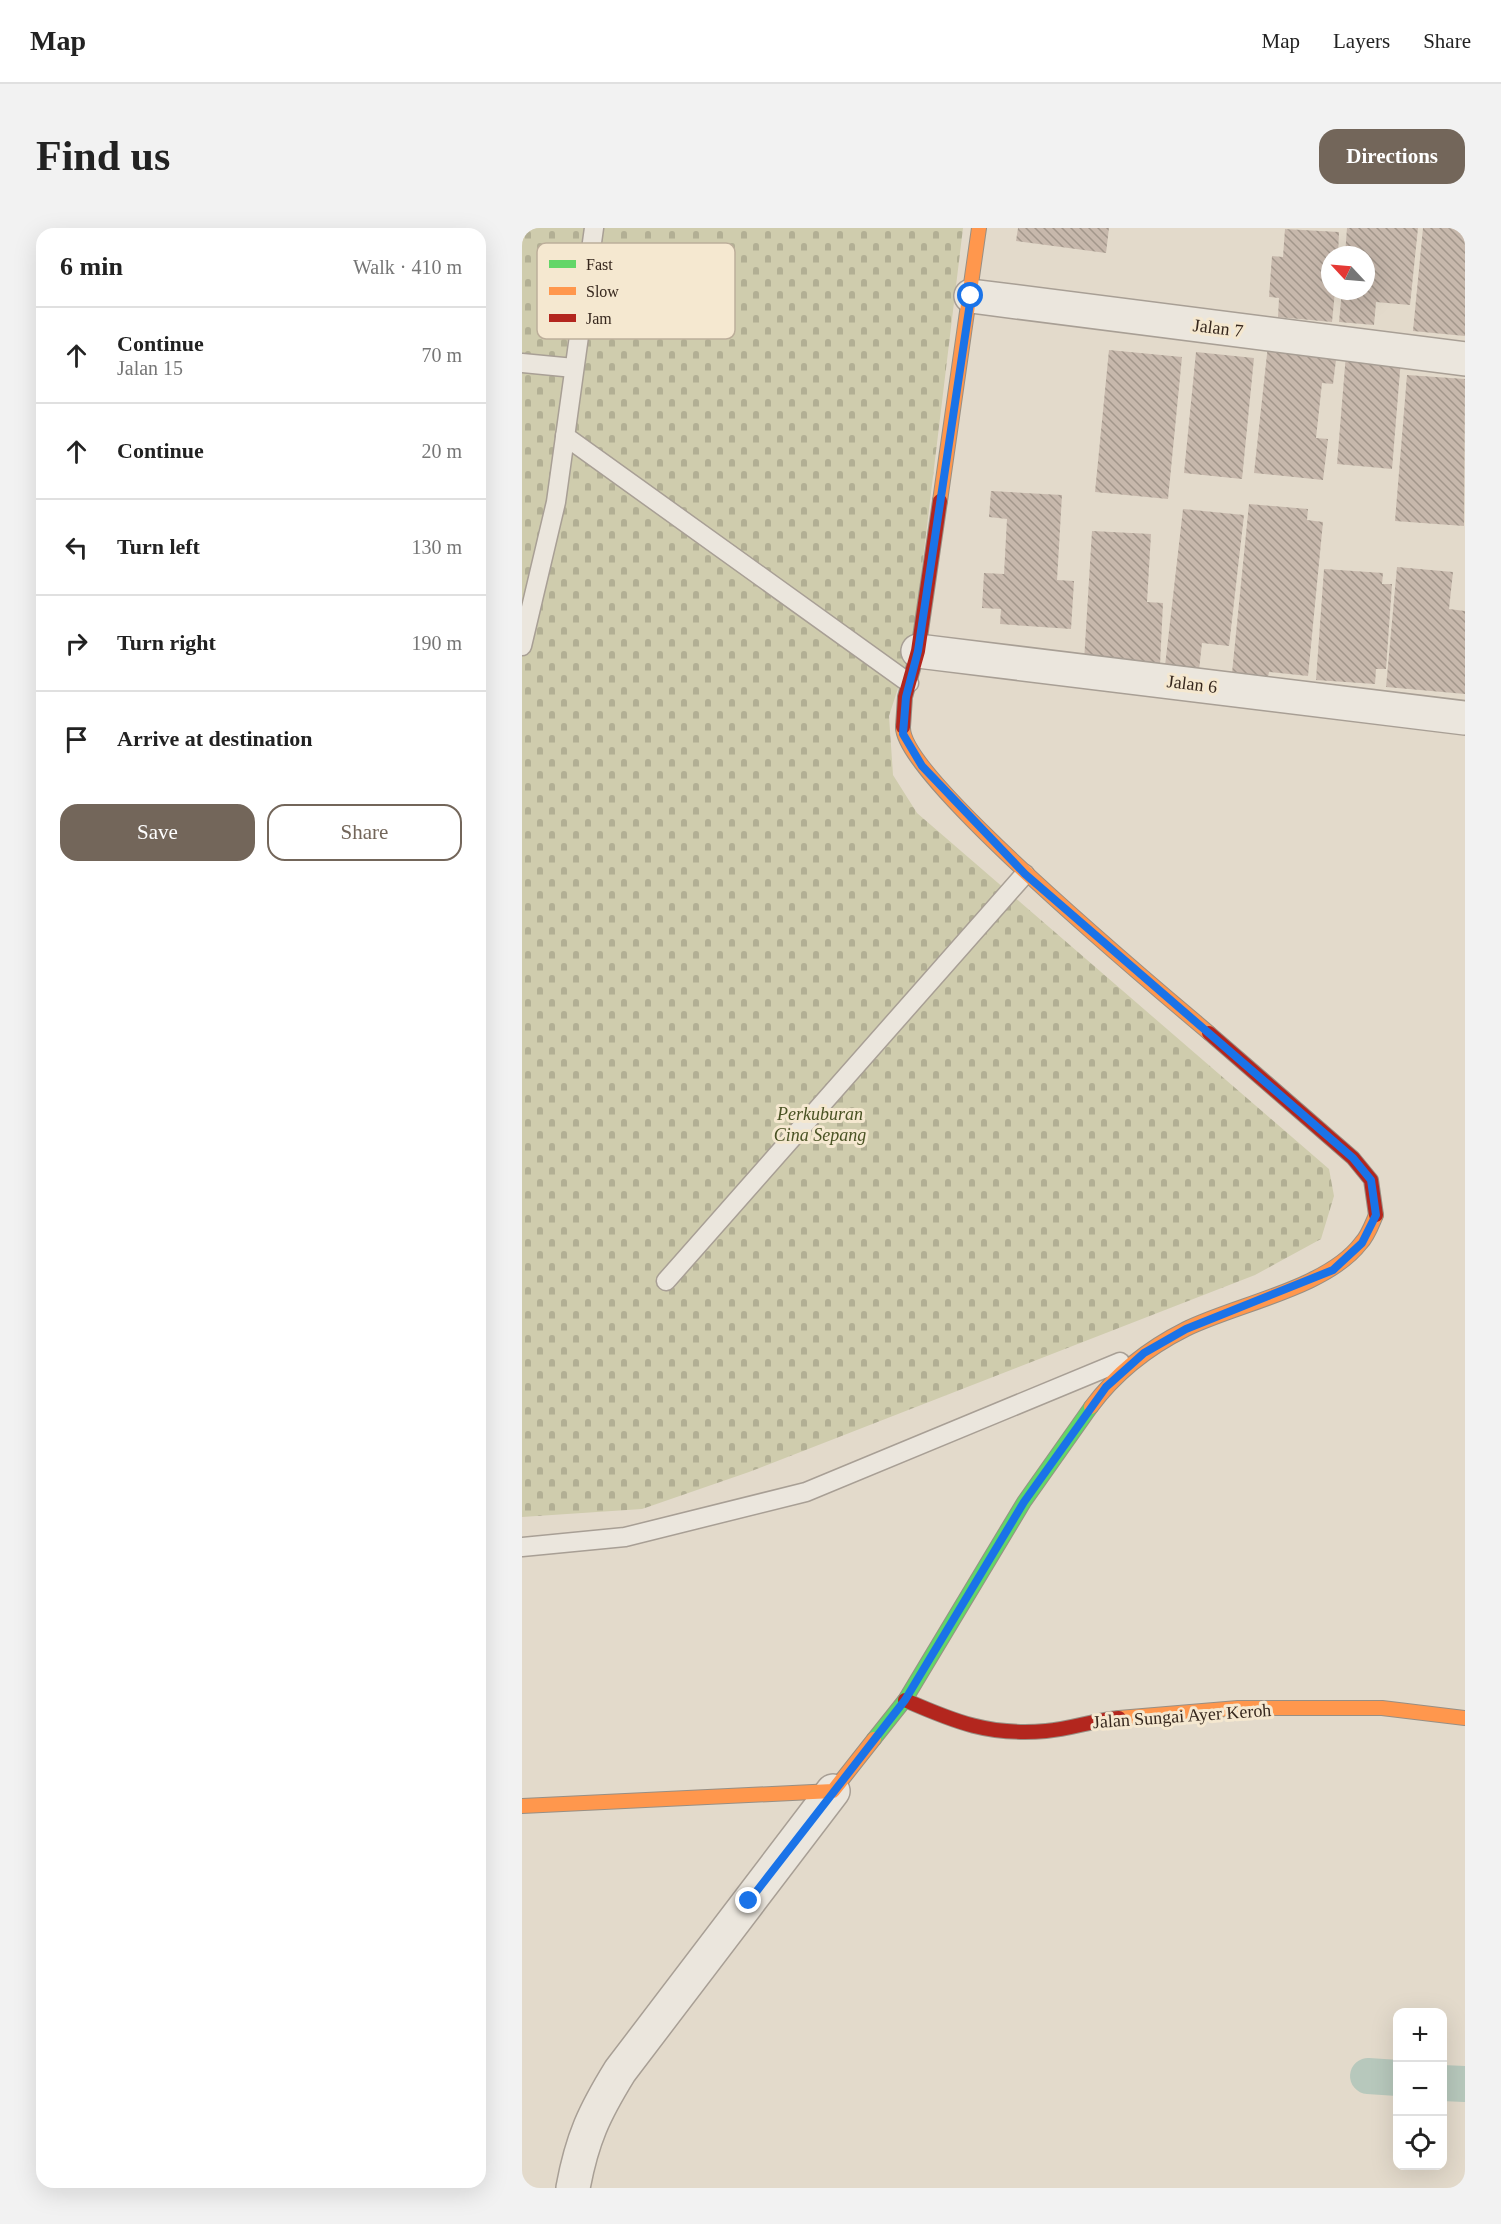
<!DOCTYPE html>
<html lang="en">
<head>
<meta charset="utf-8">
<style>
  :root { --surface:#fff; --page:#f2f2f2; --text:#222; --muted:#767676; --line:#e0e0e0; --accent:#73665a }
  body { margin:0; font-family:Georgia,serif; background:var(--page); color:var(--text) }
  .controls { position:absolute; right:18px; bottom:18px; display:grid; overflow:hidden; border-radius:12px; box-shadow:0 6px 24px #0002 }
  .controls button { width:54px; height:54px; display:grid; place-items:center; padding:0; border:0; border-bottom:2px solid var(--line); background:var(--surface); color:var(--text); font:30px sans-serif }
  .compass { position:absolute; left:799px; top:18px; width:54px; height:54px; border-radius:50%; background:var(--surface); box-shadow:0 6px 24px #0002; rotate:296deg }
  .stop { position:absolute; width:18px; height:18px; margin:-14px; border:4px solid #1a73e8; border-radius:50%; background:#fff }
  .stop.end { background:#1a73e8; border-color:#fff; box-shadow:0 2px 6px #0008 }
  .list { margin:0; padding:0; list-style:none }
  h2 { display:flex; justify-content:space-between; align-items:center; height:78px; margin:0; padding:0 24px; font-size:26px }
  h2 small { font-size:20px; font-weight:400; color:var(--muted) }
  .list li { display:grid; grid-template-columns:39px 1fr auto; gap:18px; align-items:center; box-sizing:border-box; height:96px; padding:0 24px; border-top:2px solid var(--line) }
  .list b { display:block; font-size:22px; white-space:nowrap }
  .list p { margin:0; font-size:20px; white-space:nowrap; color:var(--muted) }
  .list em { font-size:20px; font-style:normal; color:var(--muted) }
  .actions { display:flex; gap:12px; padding:18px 24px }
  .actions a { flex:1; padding:14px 0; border:2px solid var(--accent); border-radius:18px; text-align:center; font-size:21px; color:var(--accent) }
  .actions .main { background:var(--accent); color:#fff }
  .icon { flex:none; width:33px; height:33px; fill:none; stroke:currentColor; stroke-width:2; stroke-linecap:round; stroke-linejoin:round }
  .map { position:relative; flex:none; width:943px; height:1960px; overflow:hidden; border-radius:18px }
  header { display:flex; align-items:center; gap:36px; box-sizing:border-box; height:84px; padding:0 30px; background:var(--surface); border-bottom:2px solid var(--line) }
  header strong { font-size:28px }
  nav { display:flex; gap:33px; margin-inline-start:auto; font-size:21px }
  .intro { display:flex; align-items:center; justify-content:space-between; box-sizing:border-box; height:144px; padding:0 36px }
  h1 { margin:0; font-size:42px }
  .button { padding:15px 27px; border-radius:18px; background:var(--accent); color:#fff; font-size:21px; font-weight:700 }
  main { display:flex; gap:36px; padding:0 36px }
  aside { flex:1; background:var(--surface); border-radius:18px; box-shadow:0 6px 24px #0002 }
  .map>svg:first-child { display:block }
  .cemetery { fill:url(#cemetery-stones) }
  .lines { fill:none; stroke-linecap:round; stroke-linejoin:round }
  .canal { stroke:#b7c8bc; stroke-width:36 }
  .building { fill:url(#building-back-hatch) }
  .lane-casing { stroke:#a89f95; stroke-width:21 }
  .street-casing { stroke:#a89f95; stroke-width:36 }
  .fast-casing { stroke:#988f84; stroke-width:16 }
  .slow-casing { stroke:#988f84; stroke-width:16 }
  .jam-casing { stroke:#988f84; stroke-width:16 }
  .lane { stroke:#ebe6dd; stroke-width:18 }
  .street { stroke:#ebe6dd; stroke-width:33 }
  .fast { stroke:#63d668; stroke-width:14 }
  .slow { stroke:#ff974d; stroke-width:14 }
  .jam { stroke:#b3261e; stroke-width:14 }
  .route { stroke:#1a73e8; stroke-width:8 }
  .labels { text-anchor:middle; stroke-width:6; stroke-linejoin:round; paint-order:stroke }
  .street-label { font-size:18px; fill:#36271d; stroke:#f5e8d0 }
  .park-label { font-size:18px; font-style:italic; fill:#4a5324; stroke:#f5e8d0 }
  .key { fill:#f5e8d0; stroke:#bcae9a; stroke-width:1.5 }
  .key-label { font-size:16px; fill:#36271d }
</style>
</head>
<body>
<header>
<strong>Map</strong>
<nav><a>Map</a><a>Layers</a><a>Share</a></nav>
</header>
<div class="intro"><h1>Find us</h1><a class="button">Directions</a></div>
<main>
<aside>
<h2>6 min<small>Walk · 410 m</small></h2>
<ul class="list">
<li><svg class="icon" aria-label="ahead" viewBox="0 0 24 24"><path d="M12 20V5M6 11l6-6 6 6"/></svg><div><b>Continue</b><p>Jalan 15</p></div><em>70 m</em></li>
<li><svg class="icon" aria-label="ahead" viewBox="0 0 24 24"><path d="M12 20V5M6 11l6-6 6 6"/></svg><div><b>Continue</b></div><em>20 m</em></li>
<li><svg class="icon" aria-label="left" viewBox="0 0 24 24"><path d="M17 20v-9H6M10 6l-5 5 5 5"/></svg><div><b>Turn left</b></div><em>130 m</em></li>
<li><svg class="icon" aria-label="right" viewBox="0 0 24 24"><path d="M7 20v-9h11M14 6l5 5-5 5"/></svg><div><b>Turn right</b></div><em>190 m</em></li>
<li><svg class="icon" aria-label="arrive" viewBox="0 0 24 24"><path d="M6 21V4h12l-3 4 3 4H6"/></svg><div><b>Arrive at destination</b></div></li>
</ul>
<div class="actions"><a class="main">Save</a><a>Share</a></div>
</aside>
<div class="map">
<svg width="943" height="1960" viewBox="0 0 943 1960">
  <defs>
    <pattern id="cemetery-stones" width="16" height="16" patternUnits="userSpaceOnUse" patternTransform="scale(1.5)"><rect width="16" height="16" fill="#cfccad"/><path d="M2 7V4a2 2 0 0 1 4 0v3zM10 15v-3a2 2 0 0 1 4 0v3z" fill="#b2af94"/></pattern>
    <pattern id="building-back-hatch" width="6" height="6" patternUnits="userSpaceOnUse" patternTransform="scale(1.5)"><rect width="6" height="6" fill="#c7b8ac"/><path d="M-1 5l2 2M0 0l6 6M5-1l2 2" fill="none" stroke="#a2968b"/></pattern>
  </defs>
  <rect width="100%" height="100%" fill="#e3dacb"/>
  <!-- cemetery -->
  <path class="cemetery" d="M0 0H441L391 414 367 488 371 547 395 585 807 941 812 968 799 1011 733 1047 227 1244 120 1281 0 1289Z"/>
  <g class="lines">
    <!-- canal -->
    <g class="canal">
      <path d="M846 1848 876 1850"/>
      <path d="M920 1855 943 1856"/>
    </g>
  </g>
  <!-- building -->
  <g class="building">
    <path d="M496 0H587L584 25 494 13Z"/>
    <path d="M825 0H896L888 77 854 74 852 97 817 94 820 63H844V27H823Z"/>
    <path d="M901 0H943V108L891 103Z"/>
    <path d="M763 1 817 4 816 27H808V63H813L810 94 756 89 757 70 747 69 750 28 761 29Z"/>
    <path d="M746 117 815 124 811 156 800 155 794 210 806 211 801 252 732 245Z"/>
    <path d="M587 122 660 129 646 271 573 264Z"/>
    <path d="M674 124 732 130 720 251 662 245Z"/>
    <path d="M824 126 879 131 870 241 815 236Z"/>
    <path d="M885 147 943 151 942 298 873 293Z"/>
    <path d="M469 263 540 267 535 352 552 353 549 401 478 396 479 381 460 380 462 345 482 346 485 291 467 289Z"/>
    <path d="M727 276 786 281 785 292 801 294 786 448 747 444 746 449 710 445Z"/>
    <path d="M661 281 722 287 707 418 680 415 677 442 643 438Z"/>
    <path d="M570 303 629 306 625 374 641 375 638 437 562 433Z"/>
    <path d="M875 339 931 344 927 381 943 383V466L864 459Z"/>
    <path d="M802 341 861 345 860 356H870L864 441H854L853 456 794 452Z"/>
  </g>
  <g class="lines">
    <!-- lane casing -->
    <g class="lane-casing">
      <g id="lane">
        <path d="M0 135 52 140"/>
        <path d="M43 208 387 455"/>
        <path d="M0 418 34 274 72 0"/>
        <path d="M144 1053 503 646"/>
        <path d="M0 1319 103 1309 284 1264 598 1134"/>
      </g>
    </g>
    <!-- street casing -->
    <g class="street-casing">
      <g id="street">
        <path d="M449 68 943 131"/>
        <path d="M396 423 943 490"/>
        <path d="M51 1960C60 1911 72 1885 98 1843L311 1563"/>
      </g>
    </g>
    <!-- fast casing -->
    <g class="fast-casing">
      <path id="fast" d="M352 1511 383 1472 502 1274 569 1179"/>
    </g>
    <!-- slow casing -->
    <g class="slow-casing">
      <g id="slow">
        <path d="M418 273 457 0"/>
        <path d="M381 499C379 548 639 764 687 805"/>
        <path d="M569 1179C594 1145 626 1120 664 1101 715 1076 805 1060 839 1015 846 1008 850 996 854 987"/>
        <path d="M597 1490 716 1480H860L943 1490"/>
        <path d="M0 1578 311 1563 352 1511"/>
      </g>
    </g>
    <!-- jam casing -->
    <g class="jam-casing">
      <g id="jam">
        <path d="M381 499 383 469 396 423 418 273"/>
        <path d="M687 805 831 930 849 952 854 987"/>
        <path d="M383 1472C433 1494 468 1508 524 1503 549 1501 572 1492 597 1490"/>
      </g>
    </g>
    <!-- lane -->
    <use href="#lane" class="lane"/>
    <!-- street -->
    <use href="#street" class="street"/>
    <!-- fast -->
    <use href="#fast" class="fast"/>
    <!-- slow -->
    <use href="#slow" class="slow"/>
    <!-- jam -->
    <use href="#jam" class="jam"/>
  </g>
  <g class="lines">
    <!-- route -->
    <path class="route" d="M227 1673 383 1472 502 1274 584 1159 622 1125 664 1101 811 1042 840 1015 854 987 849 952 831 930 503 646 400 538 381 506 384 469 396 423 449 68"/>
  </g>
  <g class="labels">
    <!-- street labels -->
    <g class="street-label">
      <text transform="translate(696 100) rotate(7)" y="6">Jalan 7</text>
      <text transform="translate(670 456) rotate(7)" y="6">Jalan 6</text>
      <text transform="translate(660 1488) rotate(-4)" y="6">Jalan Sungai Ayer Keroh</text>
    </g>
    <!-- park labels -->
    <g class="park-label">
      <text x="298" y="892">Perkuburan<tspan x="298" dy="21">Cina Sepang</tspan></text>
    </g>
  </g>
  <!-- legend -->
  <rect x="15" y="15" width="198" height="96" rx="9" class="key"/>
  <rect x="27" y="32" width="27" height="8" fill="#63d668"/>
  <rect x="27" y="59" width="27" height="8" fill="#ff974d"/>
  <rect x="27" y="86" width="27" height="8" fill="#b3261e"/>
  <g class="key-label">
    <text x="64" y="42">Fast</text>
    <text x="64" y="69">Slow</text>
    <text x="64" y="96">Jam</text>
  </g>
</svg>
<div class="controls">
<button>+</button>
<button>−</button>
<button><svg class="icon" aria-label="locate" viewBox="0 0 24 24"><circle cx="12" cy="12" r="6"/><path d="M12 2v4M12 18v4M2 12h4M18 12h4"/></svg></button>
</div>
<svg class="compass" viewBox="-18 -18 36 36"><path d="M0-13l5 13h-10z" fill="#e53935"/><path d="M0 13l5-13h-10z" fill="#767676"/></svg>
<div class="stop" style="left:449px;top:68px"></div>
<div class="stop end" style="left:227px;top:1673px"></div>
</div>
</main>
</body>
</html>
